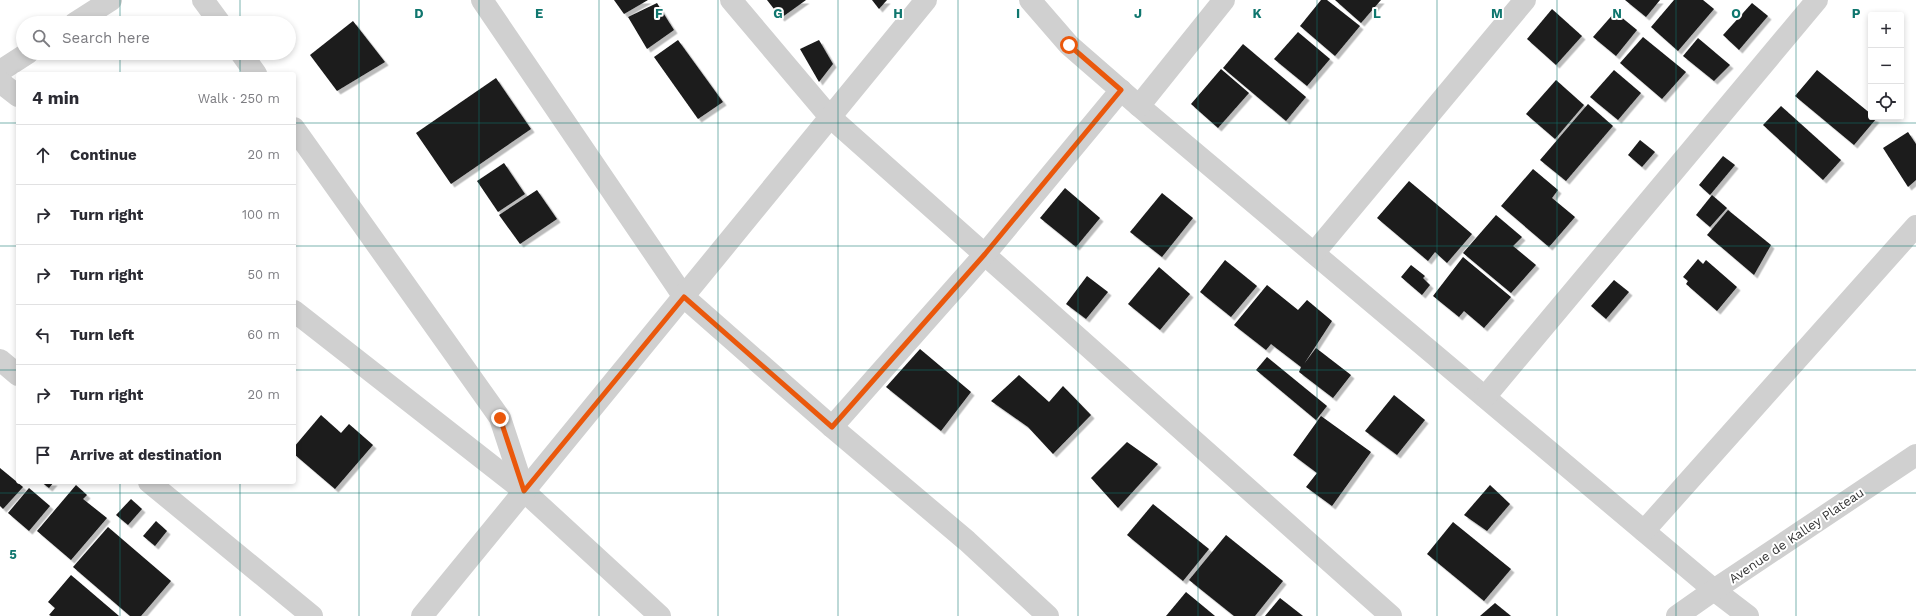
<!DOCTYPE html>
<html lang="en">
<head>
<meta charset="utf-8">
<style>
  :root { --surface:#fff; --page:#f7f7f7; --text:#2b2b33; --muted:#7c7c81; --line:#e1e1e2 }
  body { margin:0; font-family:"Work Sans",sans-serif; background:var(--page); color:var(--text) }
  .controls { position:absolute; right:12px; top:12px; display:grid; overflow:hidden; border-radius:4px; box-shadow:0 2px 6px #0003 }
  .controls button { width:36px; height:36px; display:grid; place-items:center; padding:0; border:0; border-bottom:1px solid var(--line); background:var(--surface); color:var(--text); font:20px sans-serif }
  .stop { position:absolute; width:12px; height:12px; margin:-9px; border:3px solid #ea580c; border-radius:50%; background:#fff }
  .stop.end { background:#ea580c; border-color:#fff; box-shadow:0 1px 4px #0008 }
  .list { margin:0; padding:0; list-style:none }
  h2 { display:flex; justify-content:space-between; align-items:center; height:52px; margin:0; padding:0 16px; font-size:17px }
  h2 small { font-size:13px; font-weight:400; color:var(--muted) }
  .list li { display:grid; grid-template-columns:26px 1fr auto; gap:12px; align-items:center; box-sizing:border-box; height:60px; padding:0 16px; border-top:1px solid var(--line) }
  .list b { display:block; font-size:15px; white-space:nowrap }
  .list em { font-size:13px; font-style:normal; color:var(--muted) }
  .icon { flex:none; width:22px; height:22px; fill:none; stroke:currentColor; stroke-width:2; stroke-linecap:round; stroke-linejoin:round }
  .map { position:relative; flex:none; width:1916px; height:616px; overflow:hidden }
  .search { position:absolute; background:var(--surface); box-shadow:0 2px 6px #0003; left:16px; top:16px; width:280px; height:44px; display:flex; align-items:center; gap:10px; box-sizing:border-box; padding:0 14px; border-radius:22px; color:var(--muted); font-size:15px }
  .panel { position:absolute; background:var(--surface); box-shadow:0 2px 6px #0003; left:16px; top:72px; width:280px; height:412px; border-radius:4px }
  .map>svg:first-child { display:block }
  .building { fill:#1a1a1a; filter:url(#shadow) }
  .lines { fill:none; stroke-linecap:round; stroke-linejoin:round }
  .minor { stroke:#d0d0d0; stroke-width:22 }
  .route { stroke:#ea580c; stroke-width:5 }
  .grid { fill:none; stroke:#0f766e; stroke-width:1; stroke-opacity:0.55 }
  .labels { text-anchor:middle; stroke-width:4; stroke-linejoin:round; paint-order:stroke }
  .street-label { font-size:13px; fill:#333; stroke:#fff }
  .grid-label { font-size:13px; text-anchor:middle; font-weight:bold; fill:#0f766e; stroke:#fff; stroke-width:4; stroke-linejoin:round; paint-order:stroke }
</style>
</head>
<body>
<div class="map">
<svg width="1916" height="616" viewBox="0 0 1916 616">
  <defs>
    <filter id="shadow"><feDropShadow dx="3.5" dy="3.5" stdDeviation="0" flood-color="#0004"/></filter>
  </defs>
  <rect width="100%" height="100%" fill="#fff"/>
  <!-- building -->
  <g class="building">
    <path d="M614 0H648L624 14Z"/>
    <path d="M767 0H806L781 18Z"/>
    <path d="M872 0H887L879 9Z"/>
    <path d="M1321 0H1327L1360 26 1335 56 1300 26Z"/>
    <path d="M1335 0H1381L1361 23Z"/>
    <path d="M1625 0H1660L1646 17Z"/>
    <path d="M1674 0H1703L1714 9 1678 51 1651 27Z"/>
    <path d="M657 3 674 30 647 49 628 17Z"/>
    <path d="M1752 3 1768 16 1739 50 1723 35Z"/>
    <path d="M1552 9 1582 36 1556 65 1527 39Z"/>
    <path d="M1615 12 1637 30 1616 56 1593 37Z"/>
    <path d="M353 21 385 62 337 91 310 55Z"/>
    <path d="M1298 32 1330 59 1307 86 1274 59Z"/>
    <path d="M1643 37 1686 72 1662 99 1620 63Z"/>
    <path d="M1698 38 1730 65 1714 81 1683 56Z"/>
    <path d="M678 40 723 102 698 119 654 57Z"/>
    <path d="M819 40 833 64 819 82 800 49Z"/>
    <path d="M1243 44 1306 97 1286 121 1223 68Z"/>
    <path d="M1221 69 1249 93 1218 128 1191 104Z"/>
    <path d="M1614 70 1641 93 1618 120 1590 97Z"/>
    <path d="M1817 70 1871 114V117L1876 119 1854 145 1795 96Z"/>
    <path d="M496 78 531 129 451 184 416 133Z"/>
    <path d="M1556 80 1584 105 1555 139 1526 114Z"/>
    <path d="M1588 104 1613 126 1566 181 1540 160Z"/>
    <path d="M1781 106 1841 160 1823 180 1763 125Z"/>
    <path d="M1908 132 1916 144V180L1908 187 1883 148Z"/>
    <path d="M1640 140 1655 152 1642 167 1628 155Z"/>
    <path d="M1723 156 1735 165 1710 195 1699 185Z"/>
    <path d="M504 163 525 194 498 212 477 181Z"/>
    <path d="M1533 169 1558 190 1552 198 1575 217 1549 247 1501 206Z"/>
    <path d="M1409 181 1472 234 1447 263 1435 252 1428 261 1377 218Z"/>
    <path d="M1065 188 1100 218 1076 247 1040 218Z"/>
    <path d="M537 190 557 219 520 244 499 215Z"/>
    <path d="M1162 193 1193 218 1162 257 1130 232Z"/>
    <path d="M1712 195 1727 208 1710 227 1696 215Z"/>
    <path d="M1728 210 1771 245 1754 275 1707 235Z"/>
    <path d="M1496 215 1522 237 1513 246 1536 265 1511 293 1463 253Z"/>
    <path d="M1463 257 1511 297 1484 328 1464 311 1459 317 1433 296Z"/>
    <path d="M1698 259 1703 264 1706 260 1737 287 1717 311 1686 284 1688 281 1683 277Z"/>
    <path d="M1225 260 1257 286 1231 317 1200 292Z"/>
    <path d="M1411 265 1425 276 1423 278 1430 285 1422 295 1401 277Z"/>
    <path d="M1159 267 1190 294 1160 330 1128 304Z"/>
    <path d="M1087 276 1108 292 1086 319 1066 304Z"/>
    <path d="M1614 280 1629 292 1606 319 1591 306Z"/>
    <path d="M1267 285 1298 310 1307 300 1332 321 1304 364 1316 348 1351 375 1333 398 1299 372 1301 367 1271 344 1266 350 1234 325Z"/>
    <path d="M920 349 971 392 941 431 886 387Z"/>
    <path d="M1267 357 1327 406 1316 420 1256 370Z"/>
    <path d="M1019 375 1049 402 1063 386 1091 415 1053 454 1028 427 991 401Z"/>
    <path d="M1394 395 1425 420 1397 455 1365 431Z"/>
    <path d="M321 415 341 433 349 424 373 445 335 489 294 454V447Z"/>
    <path d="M1321 416 1371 452 1332 506 1306 487 1317 473 1293 455Z"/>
    <path d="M1127 442 1158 464 1118 508 1091 478Z"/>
    <path d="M0 468 23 487 3 509 0 506Z"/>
    <path d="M41 482H54L49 488Z"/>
    <path d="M76 485 87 495 83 499 107 518 71 560 37 531Z"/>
    <path d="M1490 485 1510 504 1487 531 1464 515Z"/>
    <path d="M29 488 50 506 29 531 8 513Z"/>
    <path d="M131 499 142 509 128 525 116 515Z"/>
    <path d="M1153 504 1209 549 1183 581 1127 535Z"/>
    <path d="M156 521 167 531 155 546 143 536Z"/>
    <path d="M1453 522 1511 569 1484 601 1427 554Z"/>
    <path d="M108 527 171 581 141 616H130L73 567Z"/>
    <path d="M1226 535 1283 581 1255 616H1234L1189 580Z"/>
    <path d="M71 575 119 616H51L49 615 55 608 48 602Z"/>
    <path d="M1186 592 1215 616H1166Z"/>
    <path d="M1280 598 1303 616H1265Z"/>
    <path d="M1495 603 1511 616H1480Z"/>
  </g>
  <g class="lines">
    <!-- minor -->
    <g class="minor">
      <path d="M203 0 220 23"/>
      <path d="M482 0 684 297 832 427 967 541 1048 616"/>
      <path d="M731 0 829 116 1391 616"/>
      <path d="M1030 0 1069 45 1139 106 1714 590 1748 616"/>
      <path d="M75 23 111 0"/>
      <path d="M241 53 256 74"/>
      <path d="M0 71 28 53"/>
      <path d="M0 82 18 96"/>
      <path d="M1139 106 1224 0"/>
      <path d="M294 128 500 418 524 491"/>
      <path d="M1314 253 1525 0"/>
      <path d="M294 311 524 491 660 616"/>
      <path d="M0 360 18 375"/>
      <path d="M1485 397 1817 0"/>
      <path d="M832 427 985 254 1121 90"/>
      <path d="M149 482 312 616"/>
      <path d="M1644 531 1916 226"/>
      <path d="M422 616 926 0"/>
      <path d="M1677 616 1714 590 1916 455"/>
    </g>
  </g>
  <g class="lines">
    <!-- route -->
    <path class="route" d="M500 418 524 491 684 297 832 427 985 254 1121 90 1069 45"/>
  </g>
  <!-- grid -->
  <path class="grid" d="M120 0V23M240 0V23M359 0V616M479 0V616M599 0V616M718 0V616M838 0V616M958 0V616M1078 0V616M1198 0V616M1317 0V616M1437 0V616M1557 0V616M1676 0V616M1796 0V616M120 53V74M240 53V74M0 123H18M294 123H1916M0 246H18M294 246H1916M0 370H18M294 370H1916M120 482V616M240 482V616M0 493H1916"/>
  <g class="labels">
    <!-- street labels -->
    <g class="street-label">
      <text transform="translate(1796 535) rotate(-34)" y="5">Avenue de Kalley Plateau</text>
    </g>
  </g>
  <g class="grid-label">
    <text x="419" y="18">D</text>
    <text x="539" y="18">E</text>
    <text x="659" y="18">F</text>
    <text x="778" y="18">G</text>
    <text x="898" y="18">H</text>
    <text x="1018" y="18">I</text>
    <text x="1138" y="18">J</text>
    <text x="1257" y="18">K</text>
    <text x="1377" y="18">L</text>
    <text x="1497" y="18">M</text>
    <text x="1617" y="18">N</text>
    <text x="1736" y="18">O</text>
    <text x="1856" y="18">P</text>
    <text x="13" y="559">5</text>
  </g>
</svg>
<div class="controls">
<button>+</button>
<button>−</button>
<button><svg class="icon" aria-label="locate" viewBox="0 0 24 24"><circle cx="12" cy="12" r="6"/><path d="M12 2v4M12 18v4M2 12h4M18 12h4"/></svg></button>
</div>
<div class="stop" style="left:1069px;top:45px"></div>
<div class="stop end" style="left:500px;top:418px"></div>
<div class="search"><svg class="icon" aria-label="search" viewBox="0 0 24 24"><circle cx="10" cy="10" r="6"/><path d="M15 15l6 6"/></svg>Search here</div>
<section class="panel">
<h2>4 min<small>Walk · 250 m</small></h2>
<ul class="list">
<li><svg class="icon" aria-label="ahead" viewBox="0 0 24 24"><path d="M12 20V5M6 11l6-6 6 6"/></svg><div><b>Continue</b></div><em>20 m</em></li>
<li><svg class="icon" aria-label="right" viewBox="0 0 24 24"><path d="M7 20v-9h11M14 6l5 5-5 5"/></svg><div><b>Turn right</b></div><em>100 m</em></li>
<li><svg class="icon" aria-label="right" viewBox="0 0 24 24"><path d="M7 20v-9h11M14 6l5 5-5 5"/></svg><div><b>Turn right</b></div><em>50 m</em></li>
<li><svg class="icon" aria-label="left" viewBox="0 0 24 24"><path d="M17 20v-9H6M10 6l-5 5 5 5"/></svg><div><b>Turn left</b></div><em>60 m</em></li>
<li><svg class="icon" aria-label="right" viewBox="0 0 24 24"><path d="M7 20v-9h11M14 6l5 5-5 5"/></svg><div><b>Turn right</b></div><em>20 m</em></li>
<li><svg class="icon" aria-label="arrive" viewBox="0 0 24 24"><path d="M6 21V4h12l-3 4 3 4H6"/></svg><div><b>Arrive at destination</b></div></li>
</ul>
</section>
</div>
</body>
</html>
